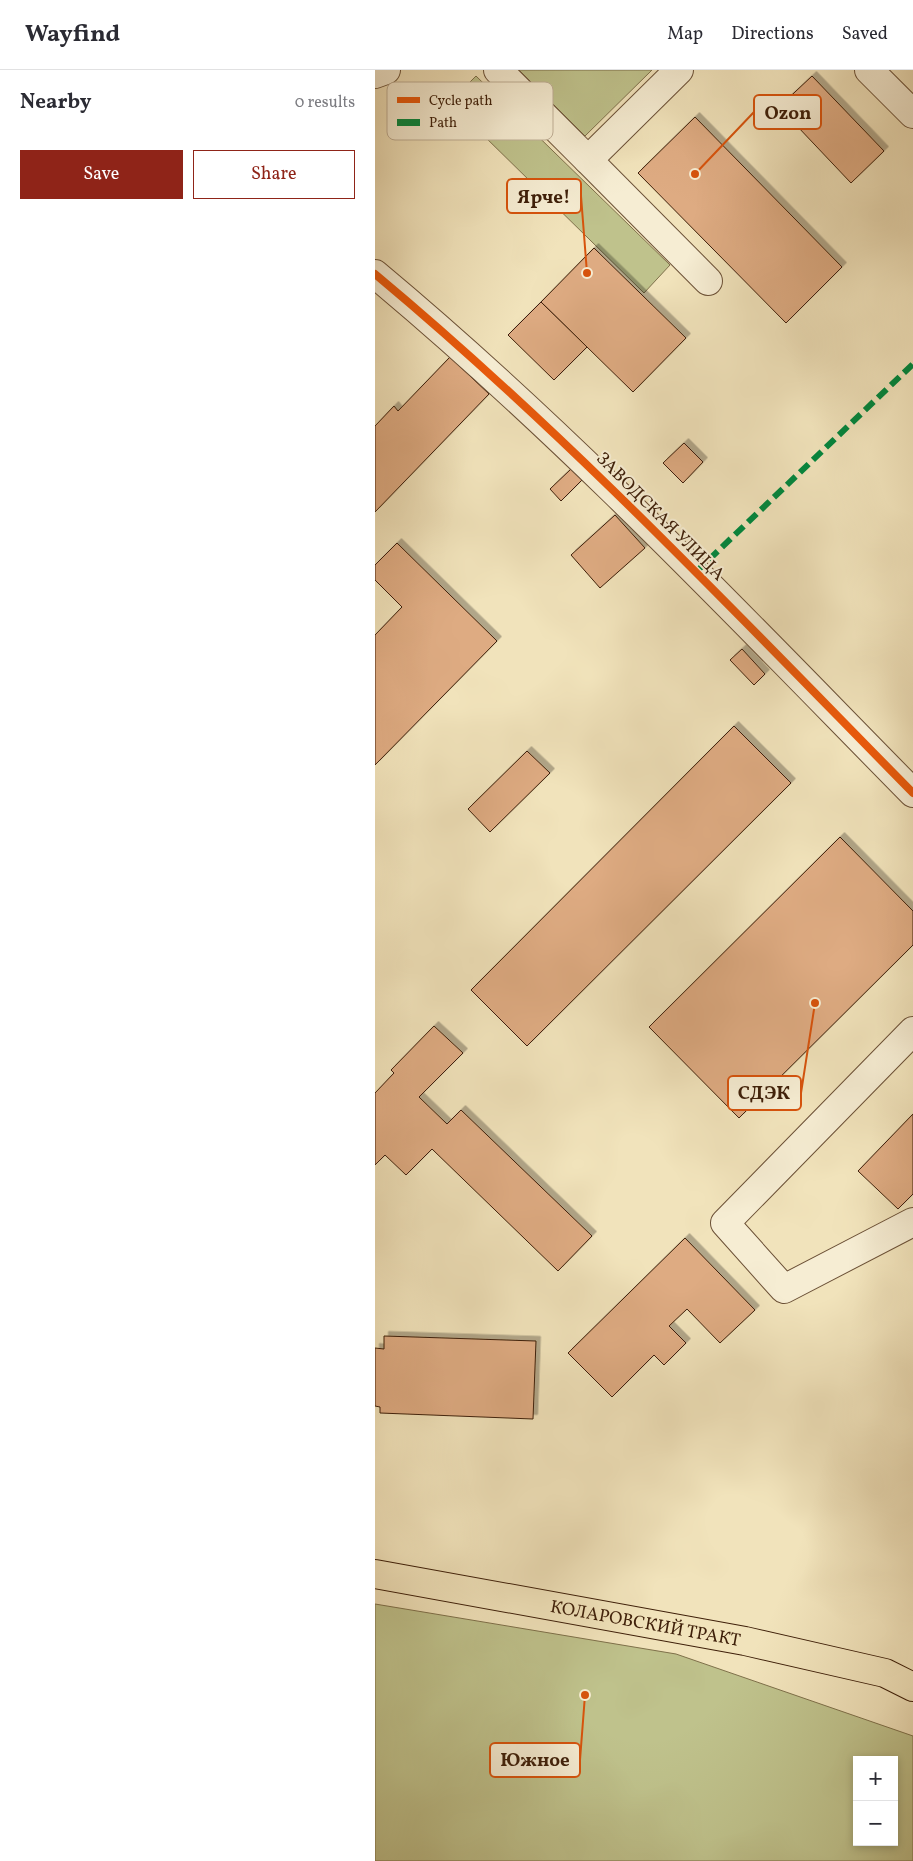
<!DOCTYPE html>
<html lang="en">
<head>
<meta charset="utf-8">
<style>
  :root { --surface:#fff; --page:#f7f7f7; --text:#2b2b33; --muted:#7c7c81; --line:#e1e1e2; --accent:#8f2418 }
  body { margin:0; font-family:Vollkorn,serif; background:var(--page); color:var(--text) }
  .controls { position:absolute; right:15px; bottom:15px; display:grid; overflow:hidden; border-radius:0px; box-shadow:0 2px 8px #0003 }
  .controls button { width:45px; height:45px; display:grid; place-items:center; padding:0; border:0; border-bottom:1px solid var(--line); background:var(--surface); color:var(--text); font:25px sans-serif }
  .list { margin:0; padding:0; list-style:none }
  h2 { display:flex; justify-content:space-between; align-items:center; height:65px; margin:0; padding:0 20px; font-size:21px }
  h2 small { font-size:16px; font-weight:400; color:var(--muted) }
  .actions { display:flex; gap:10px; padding:15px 20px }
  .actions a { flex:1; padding:11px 0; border:1px solid var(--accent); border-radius:0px; text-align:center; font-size:18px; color:var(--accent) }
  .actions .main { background:var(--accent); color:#fff }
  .map { position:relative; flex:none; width:538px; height:1791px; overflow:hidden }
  header { display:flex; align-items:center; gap:30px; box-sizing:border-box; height:70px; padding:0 25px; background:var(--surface); border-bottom:1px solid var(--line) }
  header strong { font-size:24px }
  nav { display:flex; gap:28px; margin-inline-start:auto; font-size:18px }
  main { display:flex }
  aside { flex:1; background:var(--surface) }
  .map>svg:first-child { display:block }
  .green { fill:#bfc28c; stroke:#7e704a; fill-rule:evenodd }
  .building { fill:#deab82; stroke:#3e1f09; filter:url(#shadow) }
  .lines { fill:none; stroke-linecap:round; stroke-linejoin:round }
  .minor-casing { stroke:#6b5036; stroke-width:30 }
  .major-casing { stroke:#3e1f09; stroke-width:30 }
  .minor { stroke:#f6edd3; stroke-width:28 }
  .major { stroke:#f1e3bb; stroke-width:28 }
  .quiet { stroke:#00873e; stroke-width:6; stroke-dasharray:12 6; stroke-linecap:butt }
  .cycleway-casing { stroke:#f6edd3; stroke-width:11 }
  .cycleway { stroke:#e8590c; stroke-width:8 }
  .labels { text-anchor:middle; stroke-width:4; stroke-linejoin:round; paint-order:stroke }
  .street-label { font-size:18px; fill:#3e1f09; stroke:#f6edd3 }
  .key { fill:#f6edd3; stroke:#bfaf96; stroke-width:1 }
  .key-label { font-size:14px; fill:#3e1f09 }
  .leader { fill:none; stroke:#d7530c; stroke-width:2 }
  .callout-dot { fill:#d7530c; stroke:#f6edd3; stroke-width:2 }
  .callout { fill:#f6edd3; stroke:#d7530c; stroke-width:2 }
  .callout-label { font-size:19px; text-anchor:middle; font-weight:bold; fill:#3e1f09 }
</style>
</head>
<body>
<header>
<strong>Wayfind</strong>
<nav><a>Map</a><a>Directions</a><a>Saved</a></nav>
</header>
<main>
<aside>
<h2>Nearby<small>0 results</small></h2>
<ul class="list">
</ul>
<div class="actions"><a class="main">Save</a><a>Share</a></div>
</aside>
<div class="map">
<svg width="538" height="1791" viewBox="0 0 538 1791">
  <defs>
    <filter id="shadow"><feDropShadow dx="4.5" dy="-4.5" stdDeviation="0" flood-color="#0004"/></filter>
  </defs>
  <rect width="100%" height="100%" fill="#f1e3bb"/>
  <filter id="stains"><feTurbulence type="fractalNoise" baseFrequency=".004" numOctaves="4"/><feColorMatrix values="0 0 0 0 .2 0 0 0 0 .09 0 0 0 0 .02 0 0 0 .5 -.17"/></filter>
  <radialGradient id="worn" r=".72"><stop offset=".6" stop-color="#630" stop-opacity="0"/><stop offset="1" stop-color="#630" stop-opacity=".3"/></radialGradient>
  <!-- green -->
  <g class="green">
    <path d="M144 0H277L210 66Z"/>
    <path d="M101 6 295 195 269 223 105 62 117 50 87 20Z"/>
    <path d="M0 1534 301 1584 538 1666V1791H0ZM482 1690H519V1772H482Z"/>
  </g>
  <!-- building -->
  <g class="building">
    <path d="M437 6 509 81 476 113 404 37Z"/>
    <path d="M320 47 467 197 411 253 263 103Z"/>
    <path d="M219 178 311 268 258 322 166 232Z"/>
    <path d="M166 232 212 277 179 310 133 265Z"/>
    <path d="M75 287 114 324 0 442V356L19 336 23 341Z"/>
    <path d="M309 373 328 392 308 413 288 393Z"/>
    <path d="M196 399 207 410 186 431 175 419Z"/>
    <path d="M240 445 270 478 225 518 196 485Z"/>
    <path d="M22 473 122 571 0 695V565L27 537 0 510V495Z"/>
    <path d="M367 579 390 604 379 615 355 590Z"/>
    <path d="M359 656 416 713 152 976 96 920Z"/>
    <path d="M152 681 175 703 115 762 93 739Z"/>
    <path d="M465 767 538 841V875L364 1048 274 957Z"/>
    <path d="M59 956 88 983 44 1027 72 1054 86 1040 217 1166 183 1201 57 1079 31 1105 10 1085 0 1095V1023L19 1003 16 1000Z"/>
    <path d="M538 1044V1124L523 1139 483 1101Z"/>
    <path d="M310 1168 380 1240 345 1273 312 1239 294 1256 311 1273 289 1295 279 1285 237 1327 193 1283Z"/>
    <path d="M9 1266 161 1271 158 1349 5 1343V1337L0 1336V1278L9 1279Z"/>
  </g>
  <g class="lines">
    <!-- minor casing -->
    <g class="minor-casing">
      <g id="minor">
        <path d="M123 0 213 90 304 0"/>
        <path d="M494 0 538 44"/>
        <path d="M0 4 11 0"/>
        <path d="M213 90 333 211"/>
        <path d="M0 204C192 364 363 545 538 723"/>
        <path d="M538 961 350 1153 409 1219 538 1152"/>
      </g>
    </g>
    <!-- major casing -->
    <g class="major-casing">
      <g id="major">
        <path id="s1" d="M0 1504 370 1571 510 1603 538 1617"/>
      </g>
    </g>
    <!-- minor -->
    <use href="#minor" class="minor"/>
    <!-- major -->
    <use href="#major" class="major"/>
    <!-- quiet -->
    <path class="quiet" d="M321 502 538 294"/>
    <!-- cycleway casing -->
    <g class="cycleway-casing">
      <path id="cycleway" d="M0 204C192 364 363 545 538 723"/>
    </g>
    <!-- cycleway -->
    <use href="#cycleway" class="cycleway"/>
  </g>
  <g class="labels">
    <!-- street labels -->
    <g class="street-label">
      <text transform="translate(286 446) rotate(45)" y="6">ЗАВОДСКАЯ УЛИЦА</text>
      <text dy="6" stroke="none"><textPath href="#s1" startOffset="275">КОЛАРОВСКИЙ ТРАКТ</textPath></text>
    </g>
  </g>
  <!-- legend -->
  <rect x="12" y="12" width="166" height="58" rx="8" class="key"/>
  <rect x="22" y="27" width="23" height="6" fill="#e8590c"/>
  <rect x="22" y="49" width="23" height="7" fill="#00873e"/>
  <g class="key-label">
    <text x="54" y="35">Cycle path</text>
    <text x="54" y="57">Path</text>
  </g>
  <!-- callouts -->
  <path class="leader" d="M320 104L379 42M212 203L206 126M440 933L426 1023M210 1625L205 1690"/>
  <g class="callout-dot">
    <circle cx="320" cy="104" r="5"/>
    <circle cx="212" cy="203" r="5"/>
    <circle cx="440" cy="933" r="5"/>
    <circle cx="210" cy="1625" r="5"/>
  </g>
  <g class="callout">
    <rect x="379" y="25" width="67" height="34" rx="5"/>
    <rect x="132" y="109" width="74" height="34" rx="5"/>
    <rect x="353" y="1006" width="73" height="34" rx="5"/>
    <rect x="115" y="1673" width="90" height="34" rx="5"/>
  </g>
  <g class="callout-label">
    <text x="413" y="49">Ozon</text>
    <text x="169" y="133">Ярче!</text>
    <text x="389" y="1029">СДЭК</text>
    <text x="160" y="1696">Южное</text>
  </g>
  <rect width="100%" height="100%" filter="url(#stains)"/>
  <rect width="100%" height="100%" fill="url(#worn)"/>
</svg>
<div class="controls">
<button>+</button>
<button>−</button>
</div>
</div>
</main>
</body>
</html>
